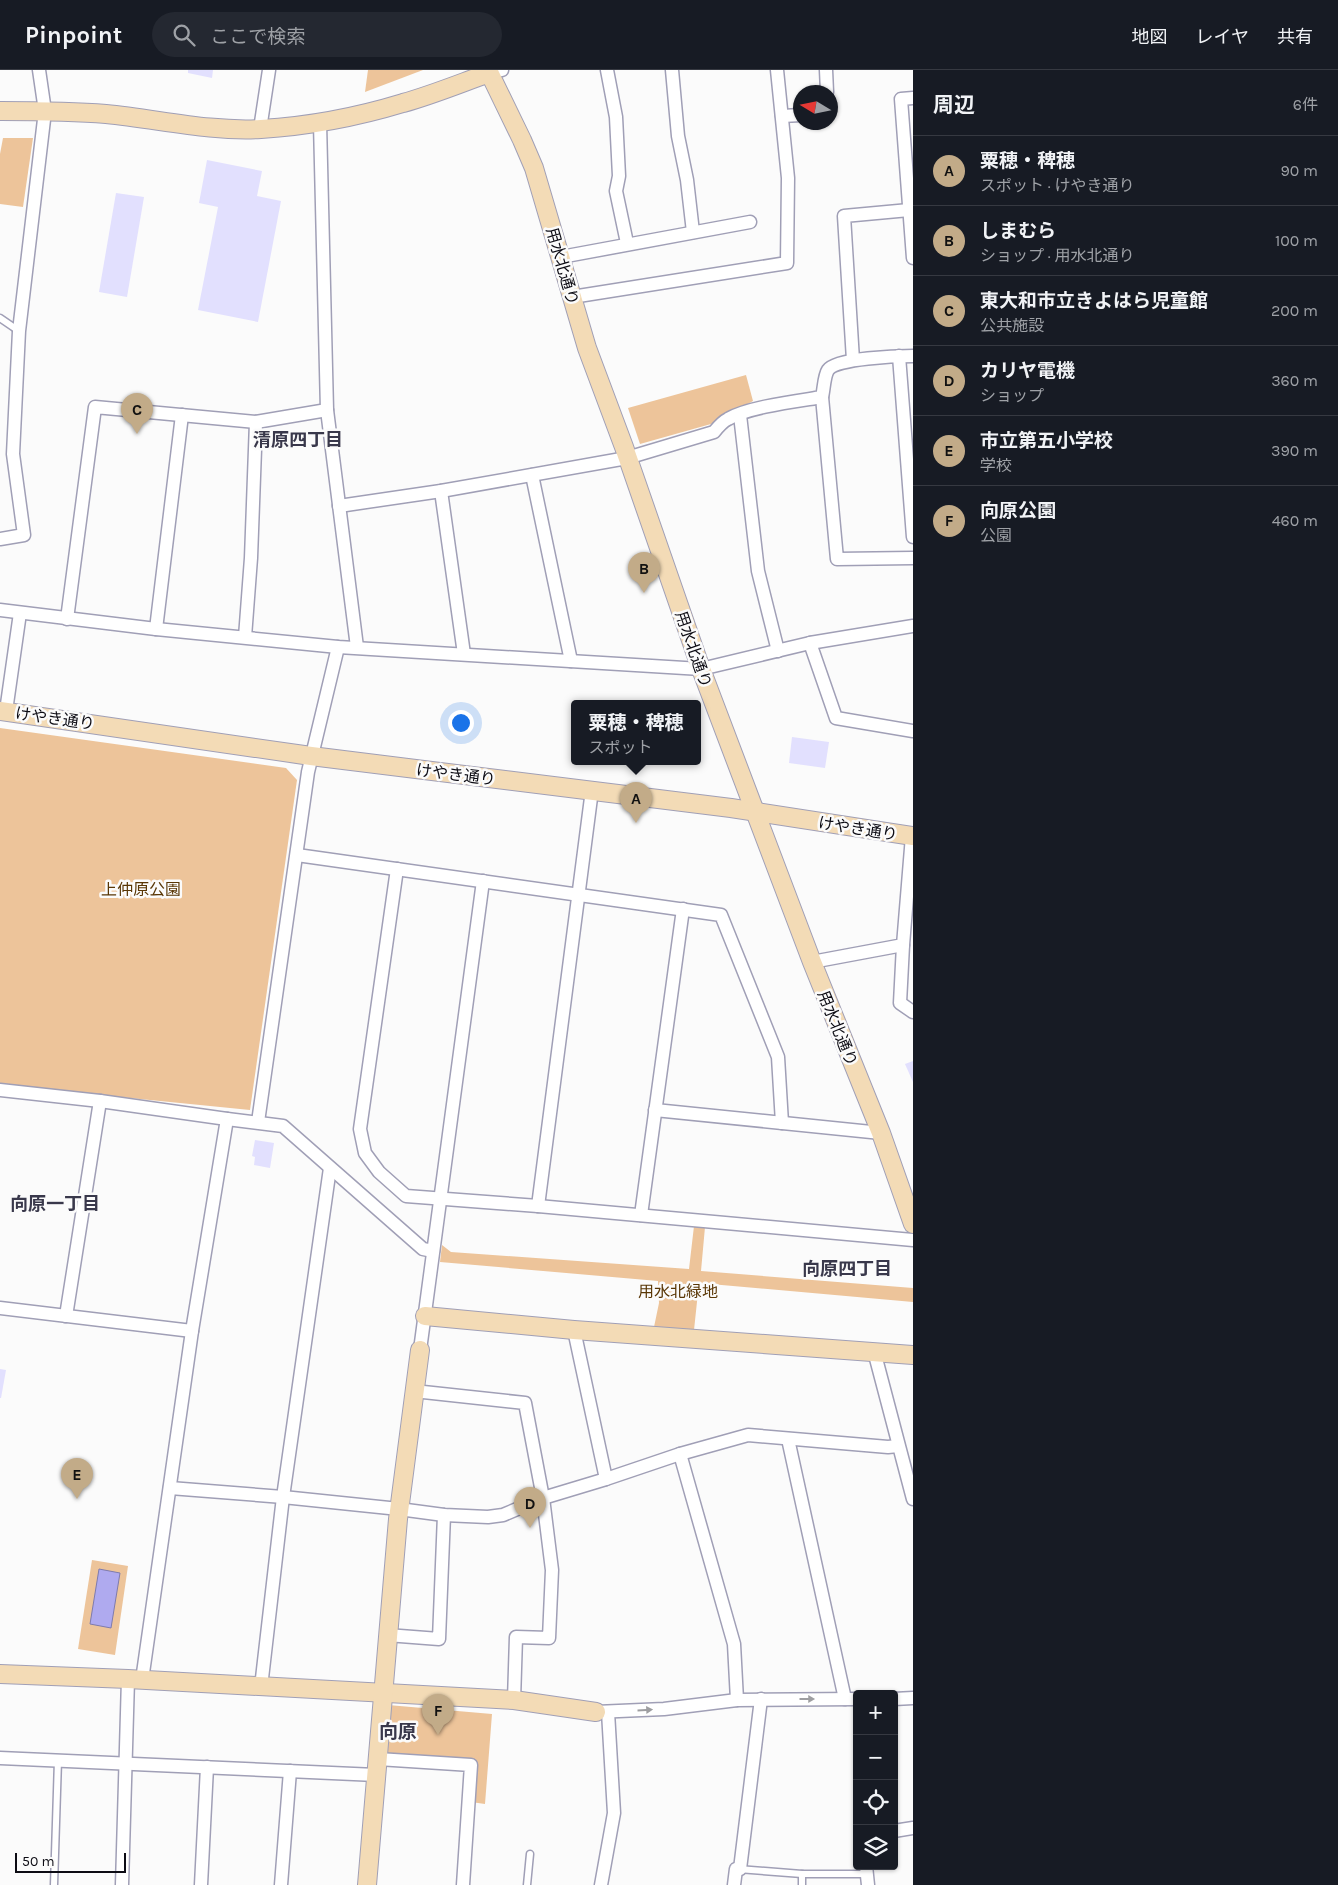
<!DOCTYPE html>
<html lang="ja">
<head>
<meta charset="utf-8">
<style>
  :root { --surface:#171b24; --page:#242831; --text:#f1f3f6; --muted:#9ea1a6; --line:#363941; --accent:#c2ab88 }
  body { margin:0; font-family:Karla,"Noto Sans JP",sans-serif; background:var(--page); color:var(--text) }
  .controls { position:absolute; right:15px; bottom:15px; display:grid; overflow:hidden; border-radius:5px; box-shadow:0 1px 4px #0004 }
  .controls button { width:45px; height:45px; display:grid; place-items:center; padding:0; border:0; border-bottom:1px solid var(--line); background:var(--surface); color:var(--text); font:25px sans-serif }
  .compass { position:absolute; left:793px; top:15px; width:45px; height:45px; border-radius:50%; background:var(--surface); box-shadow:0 1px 4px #0004; rotate:280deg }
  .scale { position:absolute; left:15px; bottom:12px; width:111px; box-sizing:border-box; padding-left:5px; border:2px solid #0d0c14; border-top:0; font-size:14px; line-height:18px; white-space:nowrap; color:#0d0c14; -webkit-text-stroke:4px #fbfbfb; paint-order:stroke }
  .you { position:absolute; left:460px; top:652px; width:18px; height:18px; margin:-12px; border:4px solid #fff; border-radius:50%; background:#1a73e8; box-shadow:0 0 0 8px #1a73e833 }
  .badge { display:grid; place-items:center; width:32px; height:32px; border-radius:50%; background:var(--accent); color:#111; font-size:16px; font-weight:700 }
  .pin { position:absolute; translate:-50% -41px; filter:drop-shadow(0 1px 2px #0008) }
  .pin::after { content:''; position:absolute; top:26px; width:18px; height:15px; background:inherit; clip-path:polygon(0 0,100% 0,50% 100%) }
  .popup { position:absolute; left:571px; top:630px; width:130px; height:65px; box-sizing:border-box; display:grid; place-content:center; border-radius:5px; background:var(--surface); filter:drop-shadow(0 1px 4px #0005); font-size:16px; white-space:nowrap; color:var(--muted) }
  .popup b { font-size:19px; color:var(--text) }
  .popup::after { content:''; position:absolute; left:50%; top:100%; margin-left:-10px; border:10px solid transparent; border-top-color:var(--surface) }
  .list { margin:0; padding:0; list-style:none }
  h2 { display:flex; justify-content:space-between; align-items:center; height:65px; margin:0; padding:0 20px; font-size:21px }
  h2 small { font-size:16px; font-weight:400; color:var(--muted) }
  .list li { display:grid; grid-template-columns:32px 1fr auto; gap:15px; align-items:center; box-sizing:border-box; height:70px; padding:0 20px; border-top:1px solid var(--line) }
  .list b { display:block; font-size:19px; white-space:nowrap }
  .list p { margin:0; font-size:16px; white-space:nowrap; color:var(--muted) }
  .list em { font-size:16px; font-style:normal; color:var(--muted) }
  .icon { flex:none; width:28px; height:28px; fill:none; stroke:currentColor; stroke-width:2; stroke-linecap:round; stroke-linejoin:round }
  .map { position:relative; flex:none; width:913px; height:1815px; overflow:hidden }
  header { display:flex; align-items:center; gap:30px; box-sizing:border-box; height:70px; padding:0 25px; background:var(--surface); border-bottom:1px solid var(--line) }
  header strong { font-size:24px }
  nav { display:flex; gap:28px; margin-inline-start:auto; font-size:18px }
  .search { width:350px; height:45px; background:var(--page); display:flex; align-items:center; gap:12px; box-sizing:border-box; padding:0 18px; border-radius:28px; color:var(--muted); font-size:19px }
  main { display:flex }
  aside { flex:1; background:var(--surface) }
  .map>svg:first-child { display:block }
  .green { fill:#edc49a }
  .water { fill:#afaaef; stroke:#7e7bad }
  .building { fill:#e2e0fe }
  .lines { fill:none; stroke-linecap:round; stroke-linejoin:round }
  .lane-casing { stroke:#a09fb6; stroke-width:9 }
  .street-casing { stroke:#a09fb6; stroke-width:15 }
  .secondary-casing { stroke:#a09fb6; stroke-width:20 }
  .lane { stroke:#fff; stroke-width:6 }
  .street { stroke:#fff; stroke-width:12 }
  .secondary { stroke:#f3dbb6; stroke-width:18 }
  .oneway { fill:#9e9ea1 }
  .labels { text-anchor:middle; stroke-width:5; stroke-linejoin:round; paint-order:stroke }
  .street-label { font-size:16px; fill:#0d0c14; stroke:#fbfbfb }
  .park-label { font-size:16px; fill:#5a3706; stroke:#fbfbfb }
  .neighbourhood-label { font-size:18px; font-weight:bold; fill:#39384b; stroke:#fbfbfb }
  .quarter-label { font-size:19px; font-weight:bold; fill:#39384b; stroke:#fbfbfb }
</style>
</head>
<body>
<header>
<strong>Pinpoint</strong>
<div class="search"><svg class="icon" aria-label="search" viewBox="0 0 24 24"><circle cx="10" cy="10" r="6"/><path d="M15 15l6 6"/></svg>ここで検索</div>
<nav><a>地図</a><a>レイヤ</a><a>共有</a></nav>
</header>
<main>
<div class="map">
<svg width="913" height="1815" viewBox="0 0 913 1815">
  <rect width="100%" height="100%" fill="#fbfbfb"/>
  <!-- green -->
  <g class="green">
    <path d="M368 0H423L365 22Z"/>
    <path d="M3 68H33L23 137 0 134V84Z"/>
    <path d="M746 305 753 331 711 354 640 374 628 338Z"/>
    <path d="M0 658 286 698 297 710 250 1040 0 1015Z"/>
    <path d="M694 1156 705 1157 701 1201 913 1218V1232L699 1213 694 1260 654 1257 659 1233 658 1211 440 1192 442 1175 451 1182 689 1199Z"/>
    <path d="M92 1490 128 1496 115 1585 78 1579Z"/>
    <path d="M388 1635 492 1644 485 1734 471 1732 472 1694 384 1686Z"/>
  </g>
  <!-- water -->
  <path class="water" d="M99 1499 120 1503 111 1558 90 1554Z"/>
  <!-- building -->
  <g class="building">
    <path d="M188 0H213L212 8 188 3Z"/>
    <path d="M207 90 262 101 257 126 281 131 258 252 198 240 218 137 199 133Z"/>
    <path d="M116 123 144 127 127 227 99 222Z"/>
    <path d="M792 667 829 672 825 698 789 693Z"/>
    <path d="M913 991V1012L905 994Z"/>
    <path d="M255 1070 274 1073 270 1098 254 1095 255 1087 252 1086Z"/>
    <path d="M0 1299 6 1300 1 1328H0Z"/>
  </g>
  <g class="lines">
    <!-- lane casing -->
    <g class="lane-casing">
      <g id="lane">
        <path d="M0 248 19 261"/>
        <path d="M738 1799 802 1804H867"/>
        <path d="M54 1815 58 1690"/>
        <path d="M527 1815 530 1784"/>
        <path d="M802 1815V1804"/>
      </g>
    </g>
    <!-- street casing -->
    <g class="street-casing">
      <g id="street">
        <path d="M607 0 616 47 619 106 616 121 627 173"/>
        <path d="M672 0 678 66 687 110 693 162"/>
        <path d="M826 0 827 22"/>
        <path d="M489 3 502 0"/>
        <path d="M913 28 901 29 913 188"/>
        <path d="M782 46 801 45"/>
        <path d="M320 53 327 340 357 577"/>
        <path d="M260 59 269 0"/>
        <path d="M561 187 750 152"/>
        <path d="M572 227 787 193 788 108 777 0"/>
        <path d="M899 286 913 467"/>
        <path d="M853 290 844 146 909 140"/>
        <path d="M822 327 837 489 913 488"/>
        <path d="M740 345 758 501 778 581"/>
        <path d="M532 405 571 591"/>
        <path d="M441 421 464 584"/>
        <path d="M339 436 441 421 627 388 714 362C718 357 722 352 728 349 748 337 798 331 822 327 824 319 824 306 828 300 836 288 898 286 913 286"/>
        <path d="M0 469 24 465 13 384 19 261 45 41 39 0"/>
        <path d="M0 540 156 559 338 577 701 599 810 573 913 556"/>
        <path d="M67 549 95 337 256 352 327 340"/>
        <path d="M156 559 182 345"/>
        <path d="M245 567 251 488 256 352"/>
        <path d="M810 573 836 648 913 661"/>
        <path d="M6 641 20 543"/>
        <path d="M297 785 721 845 778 987 782 1053"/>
        <path d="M397 799 360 1059 365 1083 379 1102 406 1126 538 1136 913 1170"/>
        <path d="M903 875 900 933 913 942"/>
        <path d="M812 892 903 875 912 766"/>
        <path d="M0 1020 100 1031 227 1049 283 1056 423 1179 433 1181"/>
        <path d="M655 1040 881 1063"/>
        <path d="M258 1052 308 702 338 577"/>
        <path d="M538 1136 592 720"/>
        <path d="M641 1145 683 839"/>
        <path d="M0 1238 192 1261"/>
        <path d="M66 1246 100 1031"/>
        <path d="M574 1260 606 1409"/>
        <path d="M420 1280 483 811"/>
        <path d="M874 1281 913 1429"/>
        <path d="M414 1321 525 1333 543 1428 552 1500 549 1568 516 1567 514 1630"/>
        <path d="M788 1369 845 1629"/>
        <path d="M680 1384 734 1574 737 1630"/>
        <path d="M170 1418 283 1427 399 1439 444 1445 488 1447 503 1445 543 1428 606 1409 680 1384 748 1365 888 1377 898 1376"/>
        <path d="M387 1565 439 1569 444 1445"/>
        <path d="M142 1610 192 1261 227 1049"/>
        <path d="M261 1617 283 1427 330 1098"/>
        <path d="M894 1629 913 1628"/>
        <path d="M596 1642 664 1639 737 1630 857 1629"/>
        <path d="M0 1688 376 1705"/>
        <path d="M378 1689 471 1695 463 1815"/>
        <path d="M894 1761 913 1758"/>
        <path d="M866 1796 868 1815"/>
        <path d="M740 1799 761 1629"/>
        <path d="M122 1815 128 1609"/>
        <path d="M201 1815 207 1697"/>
        <path d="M281 1815 290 1701"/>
        <path d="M601 1815 614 1743 608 1642"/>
        <path d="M734 1815 736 1799"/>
      </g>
    </g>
    <!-- secondary casing -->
    <g class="secondary-casing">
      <g id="secondary">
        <path d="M488 0 522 70 534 98 587 278 624 377 701 599 812 892 881 1063 913 1154"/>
        <path d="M0 41C35 41 71 41 106 44 158 49 210 62 261 59 310 56 357 47 403 33 432 25 461 13 489 3"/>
        <path d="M0 641 311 686 731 738 913 766"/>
        <path d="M425 1246 574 1260 913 1285"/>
        <path d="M0 1604 128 1609 514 1630 596 1642"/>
        <path d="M367 1815 398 1449 420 1280"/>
      </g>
    </g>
    <!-- lane -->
    <use href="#lane" class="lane"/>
    <!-- street -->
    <use href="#street" class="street"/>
    <!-- secondary -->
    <use href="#secondary" class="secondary"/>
  </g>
  <!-- one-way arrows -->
  <defs><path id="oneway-solid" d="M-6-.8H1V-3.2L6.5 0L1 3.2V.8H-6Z" transform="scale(1.25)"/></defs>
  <g class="oneway">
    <use href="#oneway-solid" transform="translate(807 1629)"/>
    <use href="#oneway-solid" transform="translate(645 1640) rotate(-3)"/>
  </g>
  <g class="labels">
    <!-- street labels -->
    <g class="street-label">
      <text transform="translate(563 196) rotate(74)" y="6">用水北通り</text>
      <text transform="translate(694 579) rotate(71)" y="6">用水北通り</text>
      <text transform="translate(55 648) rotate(8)" y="6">けやき通り</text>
      <text transform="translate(456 704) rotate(7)" y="6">けやき通り</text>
      <text transform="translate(858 758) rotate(9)" y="6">けやき通り</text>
      <text transform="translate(838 958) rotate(68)" y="6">用水北通り</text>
    </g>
    <!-- park labels -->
    <g class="park-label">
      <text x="141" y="825">上仲原公園</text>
      <text x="678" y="1227">用水北緑地</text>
    </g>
    <!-- neighbourhood labels -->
    <g class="neighbourhood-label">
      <text x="298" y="376">清原四丁目</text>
      <text x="55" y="1140">向原一丁目</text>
      <text x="847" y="1205">向原四丁目</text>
    </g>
    <!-- quarter labels -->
    <g class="quarter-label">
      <text x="398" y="1668">向原</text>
    </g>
  </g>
</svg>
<div class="controls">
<button>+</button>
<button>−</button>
<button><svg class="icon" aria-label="locate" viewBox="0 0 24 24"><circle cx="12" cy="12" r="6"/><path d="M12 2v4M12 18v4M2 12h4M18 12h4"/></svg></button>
<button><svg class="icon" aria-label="layers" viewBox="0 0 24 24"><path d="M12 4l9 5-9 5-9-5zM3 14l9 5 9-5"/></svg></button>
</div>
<svg class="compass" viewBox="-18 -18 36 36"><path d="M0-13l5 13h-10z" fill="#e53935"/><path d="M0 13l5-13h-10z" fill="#9ea1a6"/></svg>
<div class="scale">50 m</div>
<div class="you"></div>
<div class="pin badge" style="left:636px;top:753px">A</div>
<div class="popup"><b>粟穂・稗穂</b>スポット</div>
<div class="pin badge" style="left:644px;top:523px">B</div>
<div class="pin badge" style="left:137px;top:364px">C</div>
<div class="pin badge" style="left:530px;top:1458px">D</div>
<div class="pin badge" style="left:77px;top:1429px">E</div>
<div class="pin badge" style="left:438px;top:1665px">F</div>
</div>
<aside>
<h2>周辺<small>6件</small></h2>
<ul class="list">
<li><span class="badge">A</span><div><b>粟穂・稗穂</b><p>スポット · けやき通り</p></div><em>90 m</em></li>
<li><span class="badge">B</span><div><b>しまむら</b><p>ショップ · 用水北通り</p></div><em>100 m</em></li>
<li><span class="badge">C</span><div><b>東大和市立きよはら児童館</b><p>公共施設</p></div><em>200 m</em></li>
<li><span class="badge">D</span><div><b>カリヤ電機</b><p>ショップ</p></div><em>360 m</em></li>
<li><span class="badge">E</span><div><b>市立第五小学校</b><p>学校</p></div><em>390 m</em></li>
<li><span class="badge">F</span><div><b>向原公園</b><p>公園</p></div><em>460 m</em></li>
</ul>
</aside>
</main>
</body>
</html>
